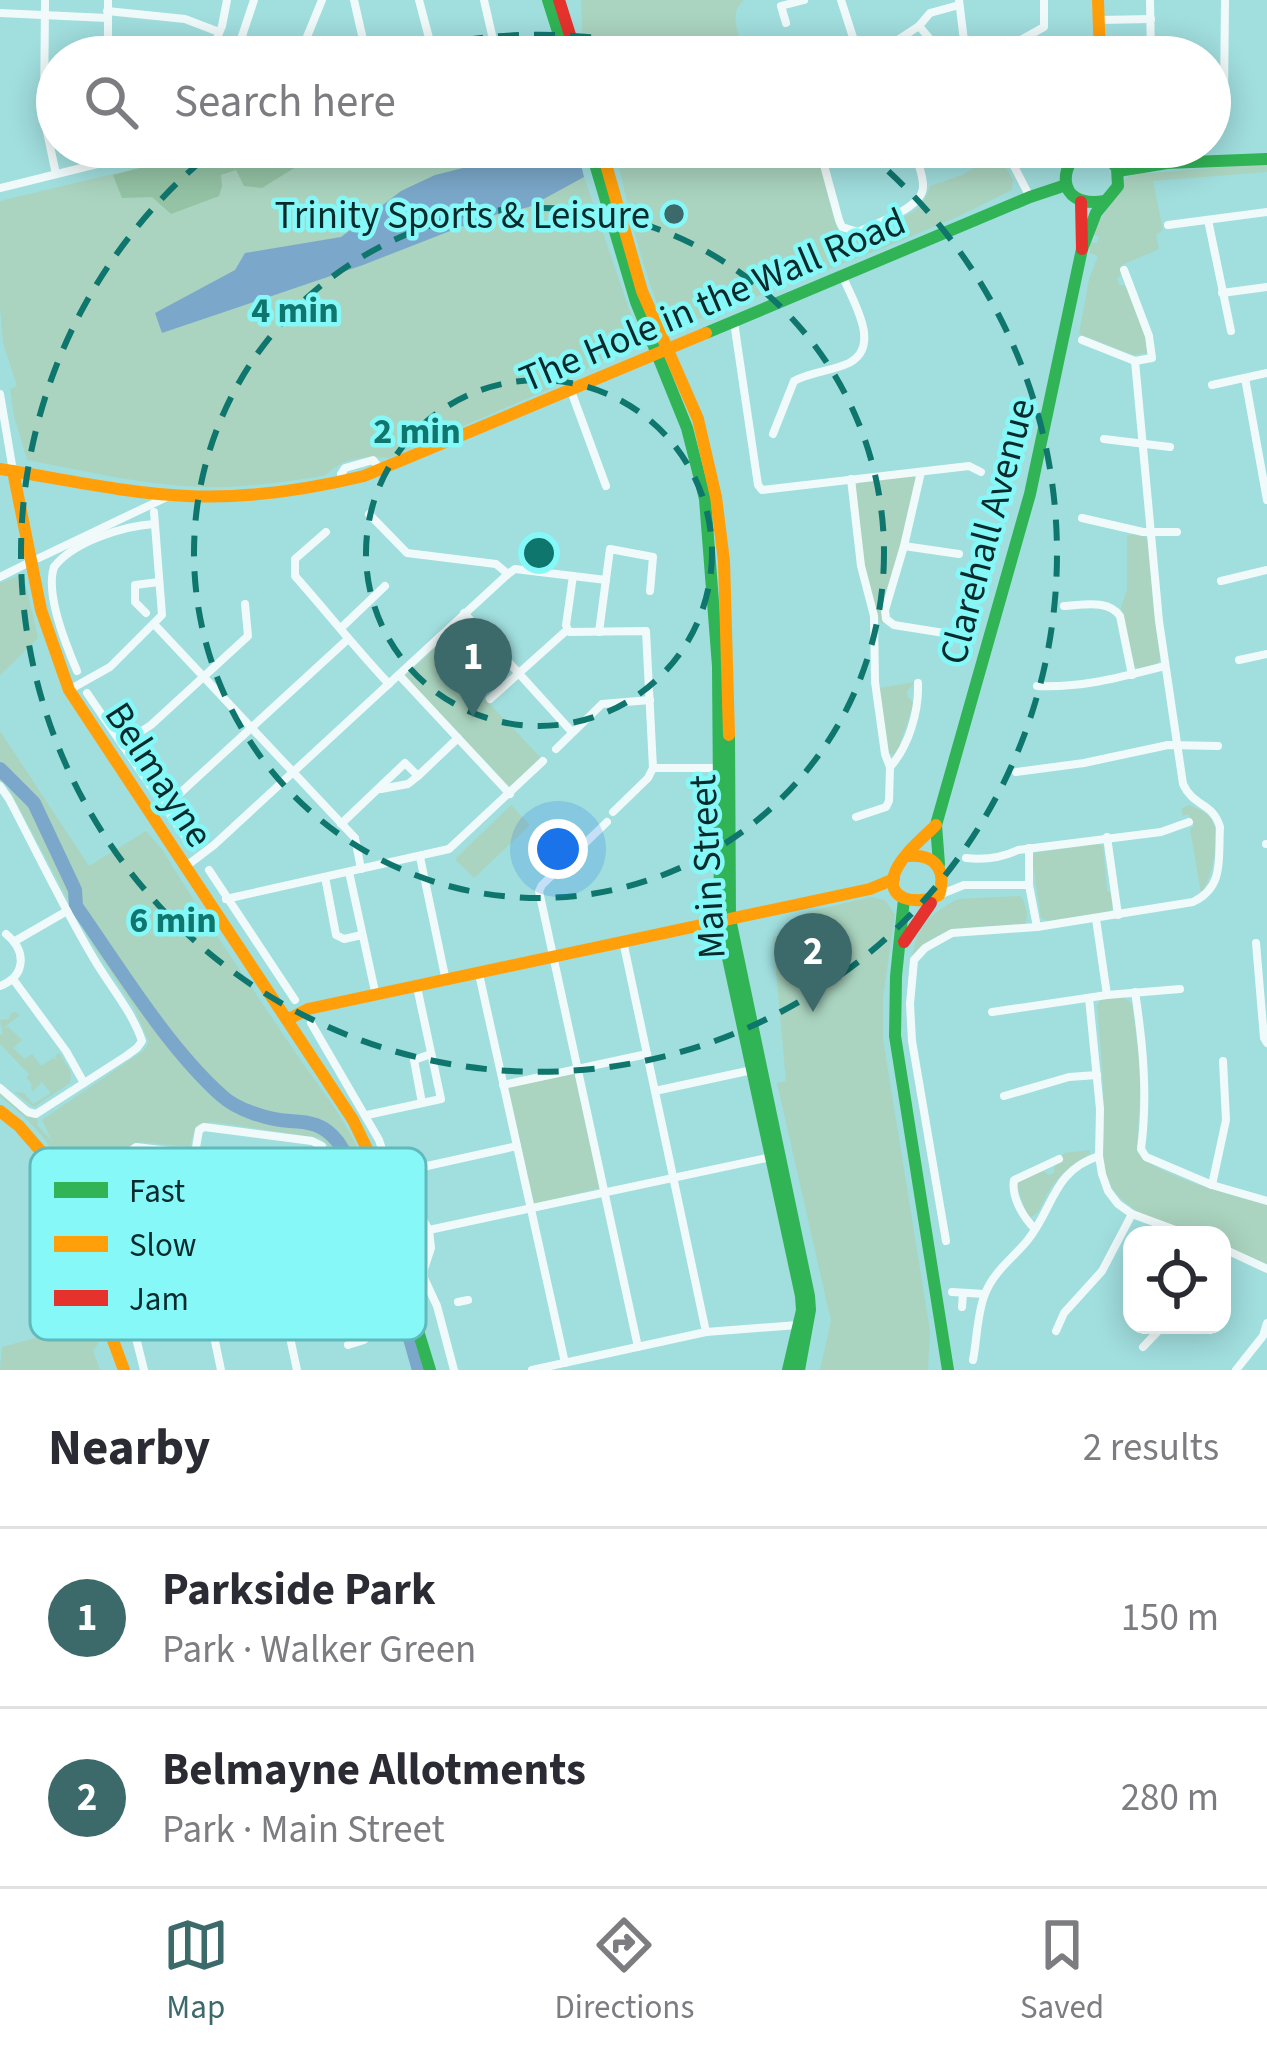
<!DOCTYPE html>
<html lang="en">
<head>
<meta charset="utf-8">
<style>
  :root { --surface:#fff; --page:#f7f7f7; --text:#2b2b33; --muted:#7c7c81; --line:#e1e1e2; --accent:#3c6a6a }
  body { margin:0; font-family:"Source Sans 3",sans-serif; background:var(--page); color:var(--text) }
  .controls { position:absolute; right:36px; bottom:36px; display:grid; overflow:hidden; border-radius:24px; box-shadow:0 6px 30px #0003 }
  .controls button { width:108px; height:108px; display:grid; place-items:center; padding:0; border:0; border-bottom:3px solid var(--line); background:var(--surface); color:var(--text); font:60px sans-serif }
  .you { position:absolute; left:558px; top:849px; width:42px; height:42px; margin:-30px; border:9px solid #fff; border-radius:50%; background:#1a73e8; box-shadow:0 0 0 18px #1a73e833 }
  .badge { display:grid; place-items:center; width:78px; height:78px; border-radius:50%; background:var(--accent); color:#fff; font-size:39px; font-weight:700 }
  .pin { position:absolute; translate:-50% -99px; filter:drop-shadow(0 3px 6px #0008) }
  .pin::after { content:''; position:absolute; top:63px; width:42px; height:36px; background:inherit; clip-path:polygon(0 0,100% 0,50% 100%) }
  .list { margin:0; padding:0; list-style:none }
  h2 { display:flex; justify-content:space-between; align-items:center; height:156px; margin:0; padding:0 48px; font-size:51px }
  h2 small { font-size:39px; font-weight:400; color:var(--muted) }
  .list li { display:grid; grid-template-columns:78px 1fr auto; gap:36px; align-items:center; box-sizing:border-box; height:180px; padding:0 48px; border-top:3px solid var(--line) }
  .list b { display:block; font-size:45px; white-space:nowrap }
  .list p { margin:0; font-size:39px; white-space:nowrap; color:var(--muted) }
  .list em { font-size:39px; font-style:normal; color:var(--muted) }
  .icon { flex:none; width:66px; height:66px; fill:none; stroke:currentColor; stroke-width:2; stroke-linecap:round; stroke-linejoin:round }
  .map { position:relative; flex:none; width:1267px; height:1370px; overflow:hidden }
  .search { position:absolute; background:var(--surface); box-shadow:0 6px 30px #0003; left:36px; right:36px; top:36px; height:132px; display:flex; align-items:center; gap:30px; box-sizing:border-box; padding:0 42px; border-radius:66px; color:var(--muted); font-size:45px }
  .sheet { height:516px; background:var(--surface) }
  nav { display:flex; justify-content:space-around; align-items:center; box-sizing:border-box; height:168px; border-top:3px solid var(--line); background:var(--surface); font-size:33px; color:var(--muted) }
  nav a { display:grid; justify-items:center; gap:6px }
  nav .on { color:var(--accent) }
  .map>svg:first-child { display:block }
  .green { fill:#aad4bf }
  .forest { fill:#94c3a5 }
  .water { fill:#7ba8ca }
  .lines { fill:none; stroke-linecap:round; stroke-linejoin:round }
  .river { stroke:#7ba8ca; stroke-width:14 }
  .street { stroke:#f1fafa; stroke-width:8 }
  .fast { stroke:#30b455; stroke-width:12 }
  .slow { stroke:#ff9f0a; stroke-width:12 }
  .jam { stroke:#e5322d; stroke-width:12 }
  .ring { fill:none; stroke:#0f766e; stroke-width:6; stroke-dasharray:21 15 }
  .poi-dot { fill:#3c6a6a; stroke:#87f8f8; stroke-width:4.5 }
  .labels { text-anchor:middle; stroke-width:9; stroke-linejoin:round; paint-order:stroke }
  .poi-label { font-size:39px; fill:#052b2c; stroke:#87f8f8; text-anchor:end }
  .street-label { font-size:39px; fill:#052b2c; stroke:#87f8f8 }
  .key { fill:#87f8f8; stroke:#60babb; stroke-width:3 }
  .key-label { font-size:33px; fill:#052b2c }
  .centre { fill:#0f766e; stroke:#87f8f8; stroke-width:6 }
  .ring-label { font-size:36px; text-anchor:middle; font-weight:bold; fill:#0f766e; stroke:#87f8f8; stroke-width:9; stroke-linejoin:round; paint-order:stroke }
</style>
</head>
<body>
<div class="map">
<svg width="1267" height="1370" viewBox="0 0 1267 1370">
  <rect width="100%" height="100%" fill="#a1dede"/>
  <!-- green -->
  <g class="green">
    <path d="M581 0H744C727 13 740 38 745 57H590L589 52 583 53Z"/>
    <path d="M223 147H577L584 177 640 341 549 389 389 458C374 456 353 457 339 465 333 468 329 473 323 476 282 482 243 488 202 487 143 485 85 471 27 460L14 416 10 389 17 386 3 343 0 306V201L191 155 222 153Z"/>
    <path d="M614 147H815L836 226 848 236C864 235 912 217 922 204 923 203 930 188 930 186L962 175 998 154 1013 180 1012 190 957 217 881 249 672 329C648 305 624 185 614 147Z"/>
    <path d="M1246 165H1267V172L1153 181 1163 230 1156 235 1159 249 1122 265V274L1117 278 1119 285 1127 286 1146 339 1147 353 1133 355 1079 334 1089 279 1098 256 1090 253V242L1097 243 1099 237 1092 234 1125 179C1134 173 1142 171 1153 173Z"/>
    <path d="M912 476 916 478 902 542 883 602V613L890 625 881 623C860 583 860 529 855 486L860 481Z"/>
    <path d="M1134 534 1144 536 1149 542 1153 603 1161 659 1156 664 1140 669 1134 666 1121 607 1127 590V536Z"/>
    <path d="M23 574 38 638 0 675V583Z"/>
    <path d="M436 647 541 758 510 787 405 676Z"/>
    <path d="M915 682 907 691 908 697 914 703 896 756 889 753 879 688Z"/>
    <path d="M0 731 89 866 146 831 163 851C205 920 251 986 295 1052 324 1095 361 1136 371 1189 374 1207 367 1227 350 1236L328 1145 320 1138 212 1122 199 1124 194 1132 190 1147 140 1142 77 1181 63 1157 68 1172 65 1173C48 1138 30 1121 0 1096V1092L28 1117 37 1118 38 1126 52 1141 42 1120 143 1051 149 1042 134 1008 90 941 7 785 0 781Z"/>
    <path d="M511 805 530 825 474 878 455 859Z"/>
    <path d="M1189 805C1198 809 1210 813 1214 824 1220 841 1212 879 1201 893L1190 829 1194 826 1188 814 1183 816 1182 808Z"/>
    <path d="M1096 844 1103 845 1107 891 1111 893 1113 906 1110 912 1047 921 1041 918 1032 859 1034 853Z"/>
    <path d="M1020 896C1027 903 1029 918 1024 926 984 927 940 922 912 956 917 927 932 911 959 899Z"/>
    <path d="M871 897 885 900 895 915 883 997V1039L930 1331 928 1370H820L831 1321 777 1083 786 1081 773 937 803 936 807 912Z"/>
    <path d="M1124 997 1132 1004 1141 1070 1137 1152C1157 1176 1235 1197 1267 1204V1264L1222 1244V1235C1185 1235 1116 1214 1105 1173 1101 1158 1104 1143 1104 1127 1104 1086 1101 1046 1097 1006L1101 999Z"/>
    <path d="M15 1012 20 1015 3 1028 8 1027 22 1040 13 1048 25 1059 32 1054 41 1066 53 1058 57 1060 55 1056 59 1053 71 1072 70 1083 34 1107 14 1092 24 1093 33 1104 51 1093 42 1082 32 1092 31 1083 26 1077 29 1074 0 1044V1034L3 1035 0 1020 9 1019 11 1013Z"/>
    <path d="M574 1071 600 1188 534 1204 508 1087Z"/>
    <path d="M1090 1150V1154C1072 1164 1058 1176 1047 1194 1042 1205 1041 1211 1031 1217L1028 1216 1016 1185 1020 1180 1042 1170 1049 1175 1054 1173V1168L1064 1153Z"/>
    <path d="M100 1320 105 1333 93 1351 100 1370H0L2 1347Z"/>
  </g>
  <!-- forest -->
  <path class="forest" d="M223 147H387L385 158 344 155 328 147 262 188 244 186 236 170 221 175 222 186 219 196 171 214 152 197 122 198 113 175 191 155 222 153Z"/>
  <!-- water -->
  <path class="water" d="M580 161 584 177 529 207 486 217 363 265 162 333 155 313 235 270 245 253 341 237 401 191 435 175 467 167Z"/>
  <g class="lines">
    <!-- river -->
    <g class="river">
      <path d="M0 769 34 803 75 890 76 906C119 967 167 1047 222 1096 237 1110 269 1120 290 1121 310 1122 324 1124 338 1142 356 1167 359 1201 355 1230"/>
      <path d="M371 1275 407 1328 419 1370"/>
    </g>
    <!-- street -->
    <g class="street">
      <path d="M45 0 44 118 56 174"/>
      <path d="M108 0V57"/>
      <path d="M354 0 367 57"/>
      <path d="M419 0 434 57"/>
      <path d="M484 0 497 57"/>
      <path d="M841 0 859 56"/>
      <path d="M959 0 966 57"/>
      <path d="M1150 0 1151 57"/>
      <path d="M107 11 185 19 219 32"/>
      <path d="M0 13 107 18"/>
      <path d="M1100 20 1151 19"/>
      <path d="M786 23 781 6 804 0"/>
      <path d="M919 26 935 45 940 57"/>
      <path d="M242 40 298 57"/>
      <path d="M859 55 890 45 919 26 930 13 959 5"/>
      <path d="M209 57 222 26 227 0"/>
      <path d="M235 57 254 0"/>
      <path d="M302 57V49L322 0"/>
      <path d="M545 57 568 52"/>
      <path d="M990 57 1044 27V0"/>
      <path d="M1210 108 1218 107 1224 98 1225 0"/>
      <path d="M819 147 839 220 842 227 858 232C874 224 923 208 923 187 924 175 916 159 913 147"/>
      <path d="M1004 147 1030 197"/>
      <path d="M0 188 166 147"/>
      <path d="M1208 220 1231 331"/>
      <path d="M1168 225 1267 212"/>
      <path d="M1222 293 1267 287"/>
      <path d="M734 322 758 485 762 490 969 466 981 472"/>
      <path d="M1082 340 1135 361 1152 358 1149 336 1124 270"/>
      <path d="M1245 378 1267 500"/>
      <path d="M1212 385 1267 373"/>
      <path d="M571 391 606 486"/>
      <path d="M0 394 13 471"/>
      <path d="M773 434 794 381C811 372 832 371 849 363 882 346 853 302 843 277"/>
      <path d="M1104 439 1170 447"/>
      <path d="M921 472 904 546 885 610 886 619 894 625 944 633"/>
      <path d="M851 479 861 566 874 616 875 682 885 754 890 767 889 801 886 807 856 817"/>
      <path d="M342 482 341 474 345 468 373 460 381 470"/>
      <path d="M369 514 407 553 496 564 508 574"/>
      <path d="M1082 518 1143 532H1177"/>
      <path d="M326 532 295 559V576C327 612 356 649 389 684"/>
      <path d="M904 546 959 554"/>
      <path d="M39 558 167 497"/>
      <path d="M54 567C73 542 123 526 154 524"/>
      <path d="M54 567C45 594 66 645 77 671"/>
      <path d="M573 576 566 625 569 632 646 631 653 768"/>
      <path d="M0 577 30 562"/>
      <path d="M1221 581 1267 570"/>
      <path d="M1064 606C1083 605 1108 599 1120 616L1132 675"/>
      <path d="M146 613 135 602V585L159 582"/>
      <path d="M464 613 572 732"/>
      <path d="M154 624 355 838 361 869"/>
      <path d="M341 628 385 586"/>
      <path d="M599 632 610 549 653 557 650 591"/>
      <path d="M1239 660 1267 654"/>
      <path d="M399 675 510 794"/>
      <path d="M1037 686C1082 688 1122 677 1165 666"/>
      <path d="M69 690 110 667 162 615 154 512"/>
      <path d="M87 693 165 807"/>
      <path d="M490 699 567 630"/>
      <path d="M122 744 151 725 248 636 245 604"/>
      <path d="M556 749 602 704 650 700"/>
      <path d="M890 767C909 746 919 711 918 683"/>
      <path d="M1016 772 1084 763 1168 745 1218 746"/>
      <path d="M0 786 9 799C37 852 63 907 94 959 109 985 132 1011 142 1041L137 1048 126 1056 36 1114 28 1112 0 1088"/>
      <path d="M381 789 408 784 418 776"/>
      <path d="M613 812 648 778 653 768H718"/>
      <path d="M607 822 542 885 539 891 638 1347"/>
      <path d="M341 824 405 763 418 776 458 738"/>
      <path d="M1107 837 1118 915"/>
      <path d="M1266 844H1267"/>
      <path d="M191 845 165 807 348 639"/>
      <path d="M1029 848V885L1037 927"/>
      <path d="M420 857 446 981"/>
      <path d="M966 858C985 860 1001 858 1018 850L1161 832 1189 822"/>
      <path d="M185 867 214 845 508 574 515 569 606 580"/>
      <path d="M209 870 295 1000"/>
      <path d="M349 872 376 996"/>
      <path d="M325 877 336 935 344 939 362 935"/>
      <path d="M939 895 964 885H1029"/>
      <path d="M226 899 449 849 543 761"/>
      <path d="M1096 919 1107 995"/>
      <path d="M15 941 67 911"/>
      <path d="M623 941 706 1332"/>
      <path d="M1256 943 1264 1038 1267 1043"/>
      <path d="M479 974 565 1363"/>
      <path d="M13 979 66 1051 84 1083"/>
      <path d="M0 986C26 976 27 951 6 934"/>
      <path d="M1135 992C1143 1044 1148 1096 1141 1149L1146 1157 1212 1185 1267 1201"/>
      <path d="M1089 998 1100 1109 1099 1156 1102 1174 1108 1191 1118 1204 1132 1214 1189 1235"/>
      <path d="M992 1012 1107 995 1180 989"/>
      <path d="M311 1023 379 1140 399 1201 419 1213 429 1230 431 1248 424 1269V1278L437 1306 454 1370"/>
      <path d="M503 1085 647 1054"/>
      <path d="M655 1091 752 1070"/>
      <path d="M1004 1096 1069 1077 1097 1075"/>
      <path d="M422 1103 414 1060 431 1054"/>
      <path d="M367 1115 441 1099 417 987"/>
      <path d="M194 1154 136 1147 82 1185 80 1191 108 1264 121 1273 136 1270 147 1274 198 1263 196 1256"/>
      <path d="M391 1174 517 1146"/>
      <path d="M1212 1185 1226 1120 1223 1061"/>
      <path d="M1035 1229C1023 1217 1011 1197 1014 1180L1059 1159"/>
      <path d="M429 1230 771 1157"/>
      <path d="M946 1241 912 1041 910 1004 914 960 925 948 952 933 1037 927 1193 902C1225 887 1218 858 1220 827 1212 801 1194 808 1183 784L1159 621 1135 361"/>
      <path d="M1222 1248 1267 1269"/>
      <path d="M274 1263 297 1370"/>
      <path d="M219 1275 193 1165 199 1130 204 1127 312 1141 322 1146 340 1221 331 1231 232 1254 230 1245"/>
      <path d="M202 1279 221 1370"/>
      <path d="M280 1289 352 1275 361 1287 371 1333 364 1340 348 1345"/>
      <path d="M952 1292 984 1294"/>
      <path d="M458 1302 468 1300"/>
      <path d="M101 1303 348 1246 371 1233"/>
      <path d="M962 1307 963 1293"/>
      <path d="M118 1313 129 1310 144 1370"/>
      <path d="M1056 1331 1064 1313 1102 1271 1132 1214"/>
      <path d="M1143 1347 1164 1325"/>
      <path d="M973 1360C977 1340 977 1313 985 1294 993 1272 1013 1258 1027 1241 1054 1208 1052 1171 1099 1156"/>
      <path d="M532 1370 706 1332 798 1325"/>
      <path d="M1236 1370 1263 1336 1267 1323"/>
    </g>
    <!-- fast -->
    <g class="fast">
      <path d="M548 0 566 57"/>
      <path d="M590 147 636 302 687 428 705 499 718 666 720 921 801 1296 802 1310 788 1370"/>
      <path d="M1118 171 1167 163 1267 159"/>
      <path d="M706 333 1030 197 1066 185"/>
      <path d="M729 735 730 919 809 1296 810 1310 799 1370"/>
      <path d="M939 864 936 825 1030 494 1082 249 1096 213 1118 186 1117 168 1106 155C1100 153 1092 150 1086 151 1061 156 1051 210 1105 201"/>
      <path d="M904 899 896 976 895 1036 948 1370"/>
      <path d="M380 1192 370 1247 393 1272 408 1298 430 1370"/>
      <path d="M375 1227 386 1221 398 1220C427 1234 408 1251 409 1274 410 1284 413 1294 417 1304"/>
    </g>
    <!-- slow -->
    <g class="slow">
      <path d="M1098 0 1100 57"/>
      <path d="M601 147 642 291 698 419 716 497 724 561 729 735"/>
      <path d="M0 469C62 479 124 493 187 496 247 499 306 490 364 476L706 333"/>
      <path d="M13 471 41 610 69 690 353 1120 368 1151 387 1207 396 1219"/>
      <path d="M909 856C935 854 947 870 939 895 919 906 882 901 896 870 904 853 923 838 936 825"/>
      <path d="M287 1020 308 1009 870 889 894 879"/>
      <path d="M0 1111 19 1126 45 1156 124 1370"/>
    </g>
    <!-- jam -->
    <g class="jam">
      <path d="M559 0 577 57"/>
      <path d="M1081 202 1082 249"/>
      <path d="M904 942 931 903"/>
    </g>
  </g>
  <!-- distance rings -->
  <g class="ring">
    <circle cx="539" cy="553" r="173"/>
    <circle cx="539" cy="553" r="345"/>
    <path d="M392 56A518 518 0 0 1 686 56M861 148A518 518 0 1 1 217 148"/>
  </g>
  <!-- markers -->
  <circle class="poi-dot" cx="674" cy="214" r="12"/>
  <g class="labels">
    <!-- poi labels -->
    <g class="poi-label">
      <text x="650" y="228">Trinity Sports &amp; Leisure</text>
    </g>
    <!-- street labels -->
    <g class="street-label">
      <text transform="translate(712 299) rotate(-23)" y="14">The Hole in the Wall Road</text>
      <text transform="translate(986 531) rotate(-75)" y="14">Clarehall Avenue</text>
      <text transform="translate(160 774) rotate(57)" y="14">Belmayne</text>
      <text transform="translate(706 867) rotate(-93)" y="14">Main Street</text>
    </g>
  </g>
  <!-- legend -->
  <rect x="30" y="1148" width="396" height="192" rx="18" class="key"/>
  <rect x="54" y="1182" width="54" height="16" fill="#30b455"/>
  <rect x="54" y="1236" width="54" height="16" fill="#ff9f0a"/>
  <rect x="54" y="1290" width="54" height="16" fill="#e5322d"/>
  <g class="key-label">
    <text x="129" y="1202">Fast</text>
    <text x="129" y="1256">Slow</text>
    <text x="129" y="1310">Jam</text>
  </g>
  <circle cx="539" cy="553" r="18" class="centre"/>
  <g class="ring-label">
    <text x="295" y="322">4 min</text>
    <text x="417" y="443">2 min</text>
    <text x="173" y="932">6 min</text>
  </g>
</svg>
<div class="controls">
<button><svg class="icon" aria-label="locate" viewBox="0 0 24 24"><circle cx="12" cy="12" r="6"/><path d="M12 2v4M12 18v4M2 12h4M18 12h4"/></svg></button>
</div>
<div class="you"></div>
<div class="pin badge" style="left:473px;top:717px">1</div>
<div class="pin badge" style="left:813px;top:1012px">2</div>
<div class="search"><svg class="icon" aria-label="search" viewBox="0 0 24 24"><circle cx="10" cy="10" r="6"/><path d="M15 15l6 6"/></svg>Search here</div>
</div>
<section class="sheet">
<h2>Nearby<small>2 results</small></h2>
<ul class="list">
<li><span class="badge">1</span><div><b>Parkside Park</b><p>Park · Walker Green</p></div><em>150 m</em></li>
<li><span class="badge">2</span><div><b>Belmayne Allotments</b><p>Park · Main Street</p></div><em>280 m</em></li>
</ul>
</section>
<nav>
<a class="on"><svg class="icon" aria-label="map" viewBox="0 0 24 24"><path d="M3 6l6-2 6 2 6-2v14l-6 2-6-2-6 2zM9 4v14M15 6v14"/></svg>Map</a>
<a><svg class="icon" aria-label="directions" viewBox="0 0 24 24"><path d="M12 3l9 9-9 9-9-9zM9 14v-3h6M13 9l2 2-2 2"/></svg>Directions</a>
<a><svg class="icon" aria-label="saved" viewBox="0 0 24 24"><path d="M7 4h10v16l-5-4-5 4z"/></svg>Saved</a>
</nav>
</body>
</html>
